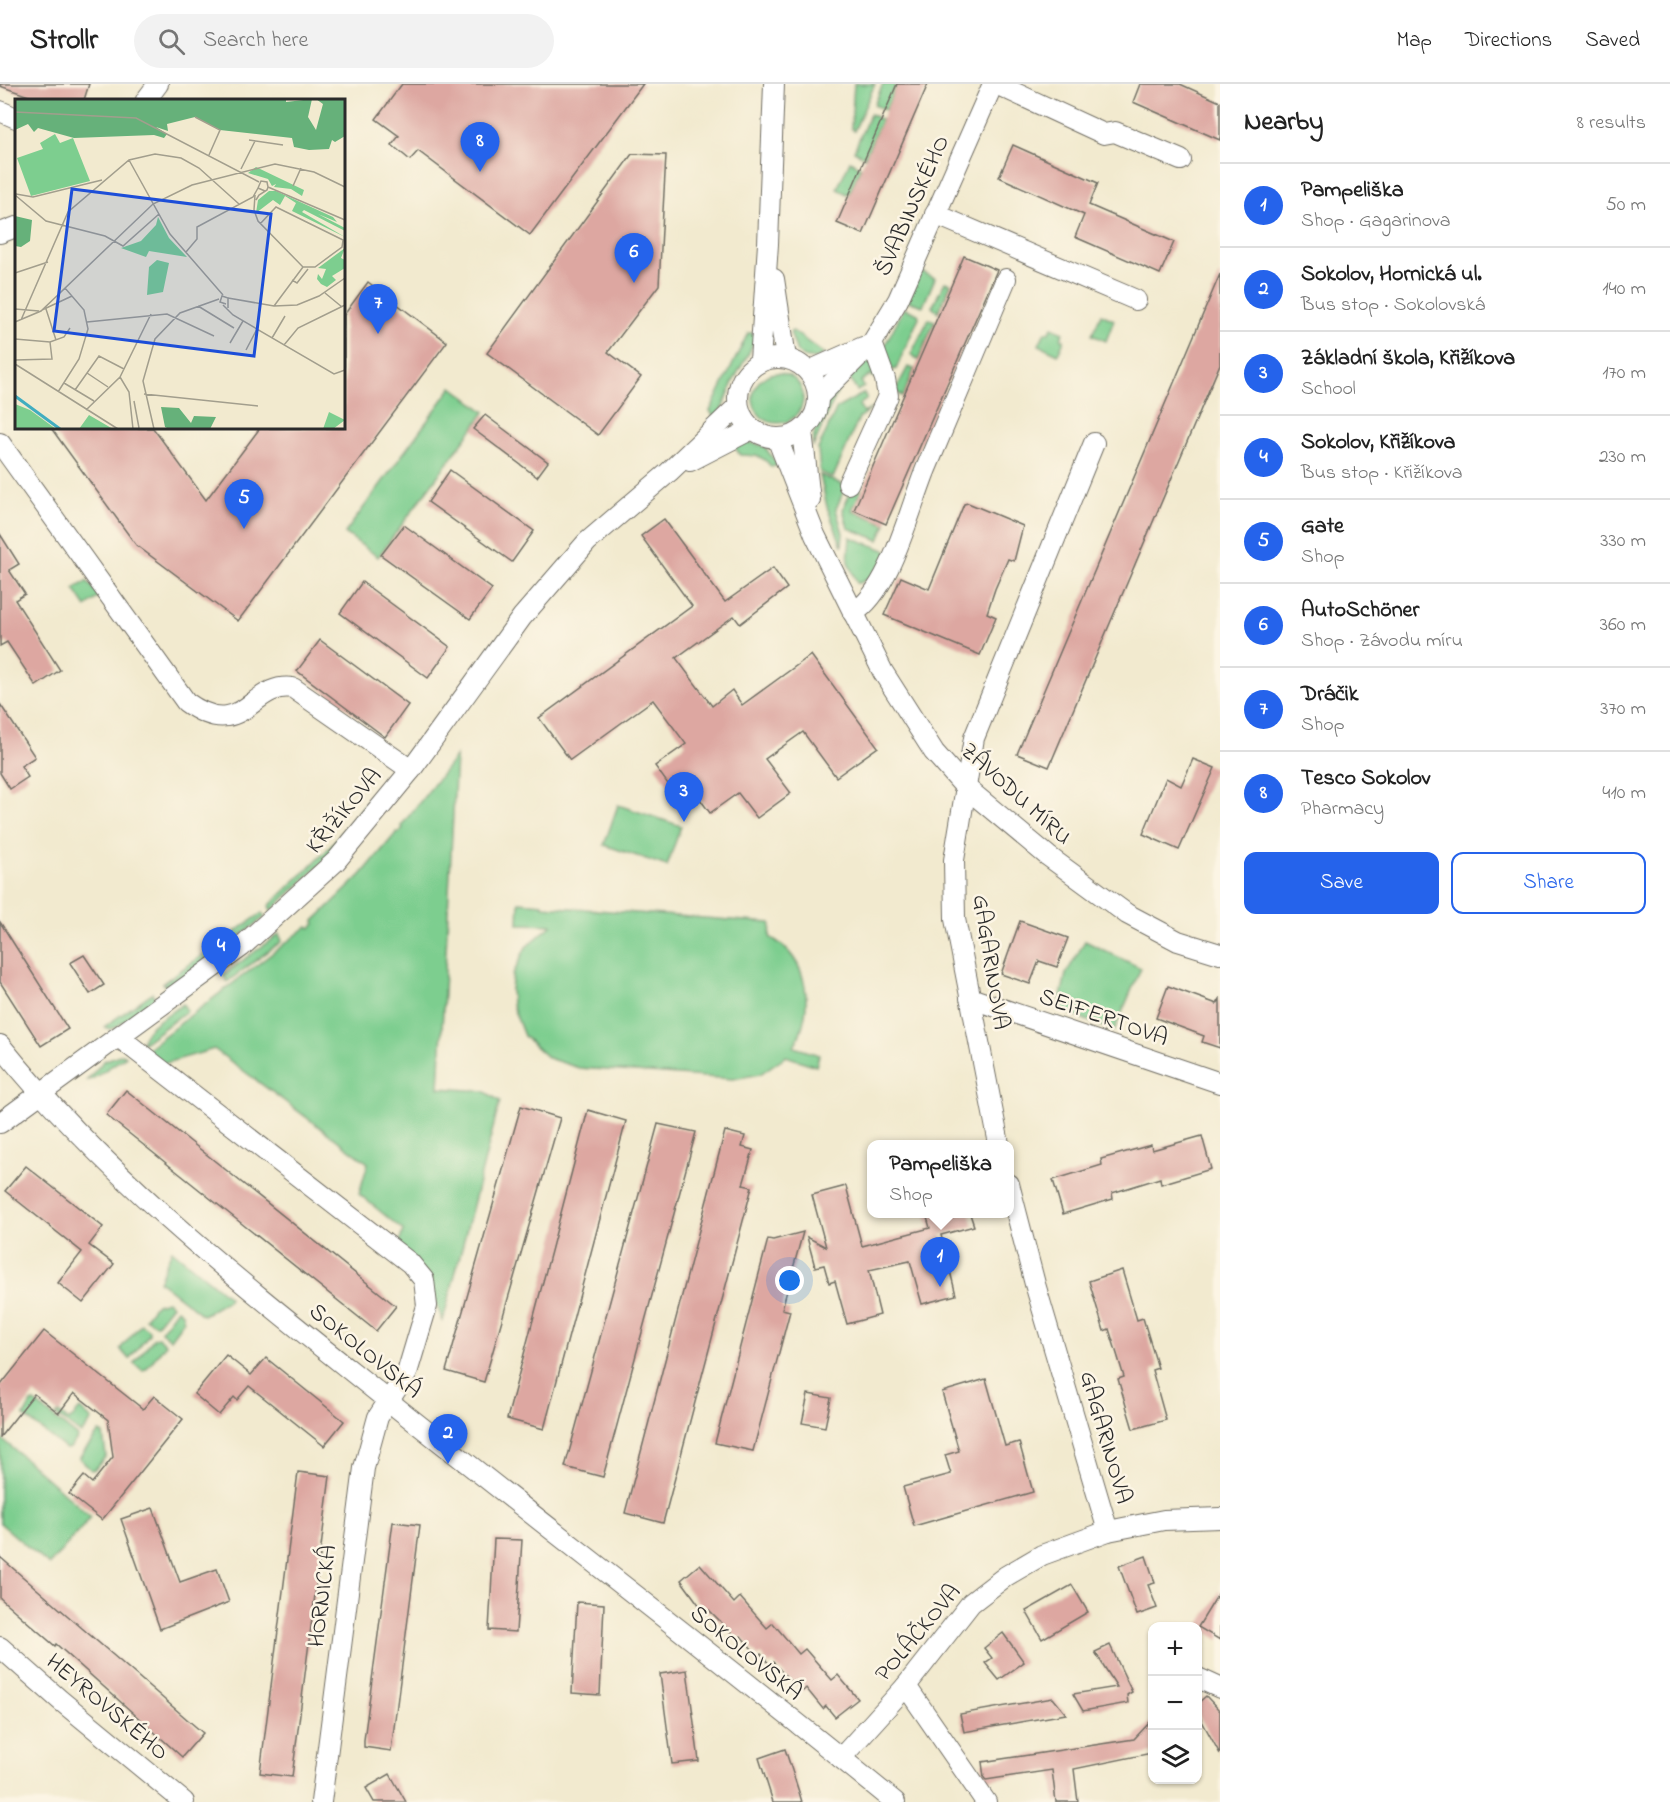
<!DOCTYPE html>
<html lang="en">
<head>
<meta charset="utf-8">
<style>
  :root { --surface:#fff; --page:#f2f2f2; --text:#222; --muted:#767676; --line:#e0e0e0; --accent:#2563eb }
  body { margin:0; font-family:"Indie Flower",sans-serif; background:var(--page); color:var(--text) }
  .controls { position:absolute; right:18px; bottom:18px; display:grid; overflow:hidden; border-radius:12px; box-shadow:0 2px 4px #0004 }
  .controls button { width:54px; height:54px; display:grid; place-items:center; padding:0; border:0; border-bottom:2px solid var(--line); background:var(--surface); color:var(--text); font:30px sans-serif }
  .you { position:absolute; left:790px; top:1197px; width:21px; height:21px; margin:-15px; border:4px solid #fff; border-radius:50%; background:#1a73e8; box-shadow:0 0 0 9px #1a73e833 }
  .badge { display:grid; place-items:center; width:39px; height:39px; border-radius:50%; background:var(--accent); color:#fff; font-size:20px; font-weight:700 }
  .pin { position:absolute; translate:-50% -50px; filter:drop-shadow(0 2px 3px #0008) }
  .pin::after { content:''; position:absolute; top:32px; width:21px; height:18px; background:inherit; clip-path:polygon(0 0,100% 0,50% 100%) }
  .popup { position:absolute; left:867px; top:1056px; width:147px; height:78px; box-sizing:border-box; display:grid; place-content:center; border-radius:12px; background:var(--surface); filter:drop-shadow(0 2px 4px #0005); font-size:20px; white-space:nowrap; color:var(--muted) }
  .popup b { font-size:22px; color:var(--text) }
  .popup::after { content:''; position:absolute; left:50%; top:100%; margin-left:-12px; border:12px solid transparent; border-top-color:var(--surface) }
  .list { margin:0; padding:0; list-style:none }
  h2 { display:flex; justify-content:space-between; align-items:center; height:78px; margin:0; padding:0 24px; font-size:26px }
  h2 small { font-size:20px; font-weight:400; color:var(--muted) }
  .list li { display:grid; grid-template-columns:39px 1fr auto; gap:18px; align-items:center; box-sizing:border-box; height:84px; padding:0 24px; border-top:2px solid var(--line) }
  .list b { display:block; font-size:22px; white-space:nowrap }
  .list p { margin:0; font-size:20px; white-space:nowrap; color:var(--muted) }
  .list em { font-size:20px; font-style:normal; color:var(--muted) }
  .actions { display:flex; gap:12px; padding:18px 24px }
  .actions a { flex:1; padding:14px 0; border:2px solid var(--accent); border-radius:12px; text-align:center; font-size:21px; color:var(--accent) }
  .actions .main { background:var(--accent); color:#fff }
  .icon { flex:none; width:33px; height:33px; fill:none; stroke:currentColor; stroke-width:2; stroke-linecap:round; stroke-linejoin:round }
  .map { position:relative; flex:none; width:1220px; height:1718px; overflow:hidden }
  header { display:flex; align-items:center; gap:36px; box-sizing:border-box; height:84px; padding:0 30px; background:var(--surface); border-bottom:2px solid var(--line) }
  header strong { font-size:28px }
  nav { display:flex; gap:33px; margin-inline-start:auto; font-size:21px }
  .search { width:420px; height:54px; background:var(--page); display:flex; align-items:center; gap:15px; box-sizing:border-box; padding:0 21px; border-radius:33px; color:var(--muted); font-size:22px }
  main { display:flex }
  aside { flex:1; background:var(--surface) }
  .map>svg:first-child { display:block }
  .green { fill:#7dce8f; stroke:#547c5d; stroke-width:1.5 }
  .building { fill:#dda7a1 }
  .lines { fill:none; stroke-linecap:round; stroke-linejoin:round }
  .street-casing { stroke:#716e64; stroke-width:22 }
  .street { stroke:#fff; stroke-width:20 }
  .labels { text-anchor:middle; stroke-width:5; stroke-linejoin:round; paint-order:stroke }
  .street-label { font-size:24px; fill:#2b2b2b; stroke:#fcf5e5 }
  .inset-river { fill:none; stroke:#41adc0; stroke-width:3 }
  .inset-road { fill:none; stroke:#a29e8d; stroke-width:1.5 }
  .view { fill:#1d4ed8; fill-opacity:0.15; stroke:#1d4ed8; stroke-width:3 }
  .inset-edge { fill:none; stroke:#2b2b2b; stroke-width:3 }
</style>
</head>
<body>
<header>
<strong>Strollr</strong>
<div class="search"><svg class="icon" aria-label="search" viewBox="0 0 24 24"><circle cx="10" cy="10" r="6"/><path d="M15 15l6 6"/></svg>Search here</div>
<nav><a>Map</a><a>Directions</a><a>Saved</a></nav>
</header>
<main>
<div class="map">
<svg width="1220" height="1718" viewBox="0 0 1220 1718">
  <rect width="100%" height="100%" fill="#fcf5e5"/>
  <filter id="ink" filterUnits="userSpaceOnUse"><feTurbulence type="fractalNoise" baseFrequency=".0167" numOctaves="2"/><feDisplacementMap in="SourceGraphic" scale="12" xChannelSelector="R" yChannelSelector="G"/><feConvolveMatrix kernelMatrix="1 2 1 2 8 2 1 2 1" color-interpolation-filters="sRGB"/></filter>
  <filter id="wash" filterUnits="userSpaceOnUse"><feTurbulence type="fractalNoise" baseFrequency=".008" numOctaves="4" result="noise"/><feDisplacementMap in="SourceGraphic" scale="24" xChannelSelector="R" yChannelSelector="G"/><feGaussianBlur stdDeviation="1.35" result="paint"/><feColorMatrix in="noise" values="0 0 0 0 0 0 0 0 0 0 0 0 0 0 0 0 0 1.4 0 .05"/><feComposite in="paint" operator="in"/></filter>
  <g filter="url(#wash)">
    <rect width="100%" height="100%" fill="#f2eacf"/>
    <!-- green -->
    <g class="green">
      <path d="M854 0H875L854 47 851 44Z"/>
      <path d="M883 0H897L886 26 874 21Z"/>
      <path d="M870 30 882 36 865 73 854 67Z"/>
      <path d="M850 77 861 83 849 111 837 105Z"/>
      <path d="M920 187 935 194 923 222 908 217Z"/>
      <path d="M945 198 951 200 938 228 932 223Z"/>
      <path d="M904 224 918 230 919 233 896 285 892 286 884 263Z"/>
      <path d="M1101 230 1114 236 1106 257 1092 251Z"/>
      <path d="M929 235 935 237 918 276 911 270Z"/>
      <path d="M1052 243 1063 248 1061 255 1064 256 1058 270 1039 261 1045 248 1049 249Z"/>
      <path d="M793 247 824 270 815 275 804 273 797 268 790 248Z"/>
      <path d="M748 249H756C753 266 743 278 736 292 728 307 727 321 715 335L710 327Z"/>
      <path d="M867 278H871L876 293 874 294 871 291 861 297 864 303 857 307 849 293Z"/>
      <path d="M908 283 914 285 903 313 895 307Z"/>
      <circle cx="778" cy="314" r="25"/>
      <path d="M841 300 813 363C812 341 827 316 841 300Z"/>
      <path d="M452 303 485 328 378 473 345 449Z"/>
      <path d="M864 309 867 315 859 321 864 329 873 324 859 334 833 394 820 388 818 365 837 324Z"/>
      <path d="M747 358 764 362 778 381 771 383C763 370 753 372 740 371L734 362Z"/>
      <path d="M820 391 846 402 836 425 843 449 842 462 827 423Z"/>
      <path d="M853 403 861 406 852 426 886 440 879 456 848 444 843 425Z"/>
      <path d="M850 453 890 468 877 490 860 499H857L848 478Z"/>
      <path d="M87 497 100 512 86 523 74 505Z"/>
      <path d="M456 672 439 1004 484 1007 500 1017 443 1237 431 1208 398 1164 403 1146 359 1110 368 1079 214 965 159 981 144 967 308 842 310 844 315 840 314 837 361 791 397 748 399 749 403 744 401 742Z"/>
      <path d="M388 692V701L343 759 271 827 269 822 327 766Z"/>
      <path d="M618 721 681 742 667 782 604 761Z"/>
      <path d="M519 818 543 820V822L771 839 770 853C811 876 814 925 794 963L819 971 816 982 786 972 760 990 733 995 579 984 548 974 524 952 512 921 511 905 513 890 526 863 552 841 518 840Z"/>
      <path d="M262 829 265 833 168 906 163 899Z"/>
      <path d="M279 850 282 857 227 898 223 891Z"/>
      <path d="M1085 857 1141 884 1114 947 1058 925 1066 890Z"/>
      <path d="M152 909 155 914 116 943 110 945 104 943Z"/>
      <path d="M183 920 187 927 142 960C141 943 170 930 183 920Z"/>
      <path d="M122 970 126 972 92 995 87 996 104 977Z"/>
      <path d="M172 1166 229 1213 227 1217 203 1231 159 1197Z"/>
      <path d="M167 1217 172 1221 156 1241 145 1234 156 1220Z"/>
      <path d="M177 1225 182 1229 184 1236 170 1255 161 1247Z"/>
      <path d="M141 1240 149 1246V1250L129 1275 120 1265Z"/>
      <path d="M158 1253 166 1260 146 1285 142 1286 134 1279 154 1254Z"/>
      <path d="M35 1318 78 1353 70 1364 66 1365 24 1332 31 1319Z"/>
      <path d="M80 1325 92 1336 81 1350 56 1331 59 1329 69 1337Z"/>
      <path d="M99 1348 103 1350 106 1372 95 1385 91 1386 79 1374Z"/>
      <path d="M0 1353 91 1433 49 1481 0 1439Z"/>
    </g>
    <g id="blocks">
      <!-- building -->
      <g class="building">
        <path d="M0 0H89L84 16H40L0 2Z"/>
        <path d="M402 0H643L530 151 418 67 410 76 392 61 399 52 376 35Z"/>
        <path d="M897 0H928L863 150 837 139Z"/>
        <path d="M1140 0H1180L1220 18V56L1133 18Z"/>
        <path d="M1013 61 1098 99 1089 121 1174 158 1160 190 1075 153 1084 131 999 93Z"/>
        <path d="M632 70 666 71 659 201 608 268 641 293 598 351 487 269Z"/>
        <path d="M964 172 997 186 886 440 854 426Z"/>
        <path d="M1220 190V280L1049 683 1017 670Z"/>
        <path d="M368 198 447 258 238 537 136 461 51 344H153L206 416 260 344H344V231Z"/>
        <path d="M485 331 548 378 537 393 473 345Z"/>
        <path d="M450 386 534 447 512 478 428 418Z"/>
        <path d="M968 419 1023 442 1014 477 1008 475 995 505 987 529 996 533 980 571 884 531 901 493 929 505 964 420Z"/>
        <path d="M664 435 725 518 773 484 787 504 740 540 734 532 676 574 712 622 732 606 742 621 811 571 878 663 836 693 803 648 765 675 791 709 757 734 738 709 710 729 692 704 678 714 655 682 686 660 653 616 570 676 539 634 692 522 641 452Z"/>
        <path d="M404 441 492 505 470 535 381 471Z"/>
        <path d="M0 450 19 480 9 486 25 510 15 516 60 586 36 602 7 558 0 562Z"/>
        <path d="M362 498 450 563 428 594 340 529Z"/>
        <path d="M320 556 408 621 385 653 297 587Z"/>
        <path d="M0 620 35 673 21 682 28 693 10 705 0 689Z"/>
        <path d="M1193 675 1215 684 1179 766 1143 750 1166 694 1181 702Z"/>
        <path d="M1020 837 1068 854 1057 883 1039 877 1030 900 1001 890Z"/>
        <path d="M0 838 68 945 41 962 0 898Z"/>
        <path d="M84 871 104 901 90 910 70 879Z"/>
        <path d="M1168 902 1217 920 1220 915V964L1202 958 1204 952 1156 934Z"/>
        <path d="M126 1006 396 1222 376 1247 106 1031Z"/>
        <path d="M521 1022 560 1034 484 1298 446 1287Z"/>
        <path d="M588 1026 626 1037 544 1345 507 1335Z"/>
        <path d="M658 1040 696 1048 603 1393 565 1383Z"/>
        <path d="M725 1047 745 1052 742 1063 753 1066 743 1101 752 1103 663 1439 625 1429Z"/>
        <path d="M1202 1052 1211 1085 1161 1100 1160 1094 1112 1109 1113 1115 1063 1130 1053 1096 1102 1081 1101 1075 1151 1061 1152 1066Z"/>
        <path d="M26 1082 103 1143 89 1161 114 1180 83 1219 58 1199 82 1168 5 1107Z"/>
        <path d="M846 1102 862 1162 930 1144 926 1130H970L974 1142 941 1151 956 1211 922 1220 910 1177 869 1186 880 1231 847 1240 835 1197 829 1199 824 1181 815 1183 807 1153 826 1163 812 1111Z"/>
        <path d="M803 1148 782 1225 790 1227 753 1367 715 1359 768 1155 773 1156Z"/>
        <path d="M1122 1186 1137 1236 1143 1234 1158 1284 1152 1286 1166 1336 1133 1345 1118 1295 1124 1293 1117 1270 1109 1245 1104 1247 1089 1197Z"/>
        <path d="M44 1247 143 1325 154 1312 183 1335 102 1436 69 1410 84 1392 92 1399 113 1373 108 1336 74 1309 59 1329 34 1310 0 1353V1302Z"/>
        <path d="M226 1271 251 1291 266 1274 344 1337 324 1362 249 1302 237 1316 234 1313 219 1331 194 1310Z"/>
        <path d="M986 1295 1005 1362 1019 1358 1033 1408 914 1442 903 1403 951 1390 945 1371 959 1367 942 1308Z"/>
        <path d="M808 1310 831 1314 825 1343 802 1339Z"/>
        <path d="M298 1388 330 1392 292 1693 260 1689Z"/>
        <path d="M153 1424 180 1498 217 1485 229 1518 160 1545 121 1435Z"/>
        <path d="M393 1438 420 1441 391 1667 364 1663V1656Z"/>
        <path d="M494 1455 522 1456 516 1548 489 1546Z"/>
        <path d="M1146 1472 1155 1499 1148 1501 1157 1524 1137 1531 1119 1482Z"/>
        <path d="M0 1473 203 1649 182 1673 56 1560 55 1562 0 1514Z"/>
        <path d="M700 1480 734 1519 740 1513 767 1544 773 1539 799 1570 805 1565 832 1596 838 1591 858 1615 835 1633 826 1622 823 1625 806 1604 803 1607 793 1596 791 1598 773 1578 770 1581 761 1570 758 1572 741 1552 738 1555 709 1526 705 1529 681 1496Z"/>
        <path d="M1072 1501 1088 1528 1042 1555 1026 1527Z"/>
        <path d="M1220 1507V1556L1198 1543Z"/>
        <path d="M577 1518 604 1520 600 1611 572 1609Z"/>
        <path d="M1003 1549 1024 1578 999 1596 985 1579 992 1574 984 1564Z"/>
        <path d="M1110 1561 1132 1608 1127 1611 1128 1619 1083 1627 1073 1610 1117 1603 1095 1568Z"/>
        <path d="M687 1586 699 1677 672 1680 660 1590Z"/>
        <path d="M1206 1612 1220 1627V1670L1197 1628V1620Z"/>
        <path d="M1053 1614 1066 1630 964 1648 960 1630Z"/>
        <path d="M1152 1636V1669L1074 1685 1078 1718H1056L1052 1686 986 1696 984 1694 982 1678 1134 1655Z"/>
        <path d="M785 1665 799 1708 802 1718H773L759 1674Z"/>
        <path d="M390 1690 406 1718H374L366 1704Z"/>
      </g>
    </g>
  </g>
  <g filter="url(#ink)">
    <use href="#blocks" fill-opacity="0" stroke="#716e64" stroke-width="1.5"/>
    <g class="lines">
      <!-- street casing -->
      <g class="street-casing">
        <g id="street">
          <path d="M996 0 1104 50 1115 48 1181 76"/>
          <path d="M146 16 158 0"/>
          <path d="M0 27 16 34"/>
          <path d="M935 130 1136 216"/>
          <path d="M0 149 16 143"/>
          <path d="M774 195 786 274"/>
          <circle cx="778" cy="314" r="40"/>
          <path d="M760 277 768 160 774 0"/>
          <path d="M809 287 863 263"/>
          <path d="M819 312 872 259 898 216 993 0"/>
          <path d="M802 347 810 416"/>
          <path d="M777 354 815 451 883 588 934 668 964 702 1048 772 1127 830 1178 857 1220 870"/>
          <path d="M0 359 186 618C244 660 251 597 293 604L411 686"/>
          <path d="M690 377 752 345"/>
          <path d="M848 400 888 312 885 295 872 259"/>
          <path d="M853 529C892 506 910 421 928 380 954 318 980 257 1006 195"/>
          <path d="M970 914 1220 999"/>
          <path d="M120 954 410 1179 424 1196 427 1222 407 1289 378 1333 364 1384 321 1718"/>
          <path d="M0 961C111 1099 253 1208 391 1319 558 1452 729 1582 895 1718"/>
          <path d="M0 1039 241 863 336 777 411 686 522 533 587 458 669 388 738 322"/>
          <path d="M999 1060 955 835 954 776 974 654 1094 359"/>
          <path d="M1009 1100 1035 1200 1108 1447"/>
          <path d="M0 1563 60 1616 184 1718"/>
          <path d="M1198 1594 1220 1604"/>
          <path d="M906 1602 986 1718"/>
          <path d="M841 1674 906 1602 971 1519 1006 1492 1042 1471 1108 1447 1164 1436 1220 1434"/>
        </g>
      </g>
      <!-- street -->
      <use href="#street" class="street"/>
    </g>
  </g>
  <g class="labels">
    <!-- street labels -->
    <g class="street-label">
      <text transform="translate(911 121) rotate(-66)" y="8">ŠVABINSKÉHO</text>
      <text transform="translate(1017 709) rotate(42)" y="8">ZÁVODU MÍRU</text>
      <text transform="translate(343 726) rotate(-50)" y="8">KŘIŽÍKOVA</text>
      <text transform="translate(992 878) rotate(81)" y="8">GAGARINOVA</text>
      <text transform="translate(1104 932) rotate(19)" y="8">SEIFERTOVA</text>
      <text transform="translate(366 1266) rotate(39)" y="8">SOKOLOVSKÁ</text>
      <text transform="translate(1107 1353) rotate(74)" y="8">GAGARINOVA</text>
      <text transform="translate(321 1512) rotate(-83)" y="8">HORNICKÁ</text>
      <text transform="translate(917 1548) rotate(-50)" y="8">POLÁČKOVA</text>
      <text transform="translate(747 1568) rotate(39)" y="8">SOKOLOVSKÁ</text>
      <text transform="translate(108 1622) rotate(40)" y="8">HEYROVSKÉHO</text>
    </g>
  </g>
  <!-- overview -->
  <g transform="translate(15 15)">
    <rect width="330" height="330" fill="#f2eacf"/>
    <path d="M40 35 45 44 58 39 75 82 16 97 2 59 28 50 25 44ZM241 68 289 91 287 97 276 90 259 88 261 85 257 87 253 80 233 74ZM254 92H261L318 118 322 123 303 115 330 129V132L289 111 287 113 330 138 277 112 281 104 270 97 265 106 258 101 241 114 243 101ZM143 118 154 139 172 158 134 152 131 158 106 149 126 142 141 126ZM330 149 326 159 330 161V169L317 177 321 181 312 188 306 185 302 180 303 175 307 180 311 170 303 169ZM142 161 154 164 148 193 132 196 134 168ZM0 305 15 311 41 330H0ZM314 313 330 321 318 330H308ZM74 316 98 330H64Z" fill="#7dce8f"/>
    <path d="M0 0H271V3L297 0 293 18 301 31 308 5 301 0H330V37L320 43 317 41 314 50 294 51 279 48 277 39 205 31 180 18 152 25 153 32 141 28 152 35 149 39 139 36 59 39 23 29 19 33 13 25 0 31ZM0 117 17 121 15 142 6 148 0 147ZM146 308 164 309 176 324 179 317 201 318 195 330H154L150 328Z" fill="#66b17a"/>
    <path class="inset-river" d="M0 297 45 330"/>
    <path class="inset-road" d="M0 13 121 19 244 83M180 18 205 31 194 56M234 41 268 46M114 61 155 135 208 196M226 70 240 42M278 87 286 69M253 88 330 121M1 95 18 98 87 81M0 96 31 122 90 137 108 147 144 115M240 96 239 111 243 122 288 168 259 207M241 101 244 96 252 91 253 88 252 83 246 82 243 89 250 92M245 125 261 108 328 141 327 148 300 168H288M171 153 182 140V128L238 98 243 89M0 174 33 163M277 181 282 184 293 170M310 194 327 208M213 199 259 207 282 206 304 197 330 179M211 205 205 203 207 197 213 199V209M208 206 218 216 319 275 330 271M183 207 219 229M0 210 24 212M31 210 41 241M27 211 57 197M6 221 53 113 114 61 140 55 166 59 184 69 224 105M0 223 26 212 138 105 177 86 260 65 299 73 330 88M72 223 152 215 199 237M257 239 270 217M0 240 35 243 49 238 55 229M215 244 228 222M269 246 283 229 330 206M231 251 242 230M0 261 37 260 35 243M0 265 103 330M72 274 93 288M105 278 114 293 118 330M49 284 79 302M60 291 84 257 109 270M43 293 64 260 73 230 69 211 50 189M129 295 243 307M119 302 124 329M71 311 105 278 136 215M139 330 128 282 140 240 165 214 204 200"/>
    <path class="view" d="M57 90 256 115 239 257 39 232Z"/>
    <rect width="330" height="330" class="inset-edge"/>
  </g>
</svg>
<div class="controls">
<button>+</button>
<button>−</button>
<button><svg class="icon" aria-label="layers" viewBox="0 0 24 24"><path d="M12 4l9 5-9 5-9-5zM3 14l9 5 9-5"/></svg></button>
</div>
<div class="you"></div>
<div class="pin badge" style="left:940px;top:1203px">1</div>
<div class="popup"><b>Pampeliška</b>Shop</div>
<div class="pin badge" style="left:448px;top:1380px">2</div>
<div class="pin badge" style="left:684px;top:738px">3</div>
<div class="pin badge" style="left:221px;top:893px">4</div>
<div class="pin badge" style="left:244px;top:445px">5</div>
<div class="pin badge" style="left:634px;top:199px">6</div>
<div class="pin badge" style="left:378px;top:250px">7</div>
<div class="pin badge" style="left:480px;top:88px">8</div>
</div>
<aside>
<h2>Nearby<small>8 results</small></h2>
<ul class="list">
<li><span class="badge">1</span><div><b>Pampeliška</b><p>Shop · Gagarinova</p></div><em>50 m</em></li>
<li><span class="badge">2</span><div><b>Sokolov, Hornická ul.</b><p>Bus stop · Sokolovská</p></div><em>140 m</em></li>
<li><span class="badge">3</span><div><b>Základní škola, Křižíkova</b><p>School</p></div><em>170 m</em></li>
<li><span class="badge">4</span><div><b>Sokolov, Křižíkova</b><p>Bus stop · Křižíkova</p></div><em>230 m</em></li>
<li><span class="badge">5</span><div><b>Gate</b><p>Shop</p></div><em>330 m</em></li>
<li><span class="badge">6</span><div><b>AutoSchöner</b><p>Shop · Závodu míru</p></div><em>360 m</em></li>
<li><span class="badge">7</span><div><b>Dráčik</b><p>Shop</p></div><em>370 m</em></li>
<li><span class="badge">8</span><div><b>Tesco Sokolov</b><p>Pharmacy</p></div><em>410 m</em></li>
</ul>
<div class="actions"><a class="main">Save</a><a>Share</a></div>
</aside>
</main>
</body>
</html>
